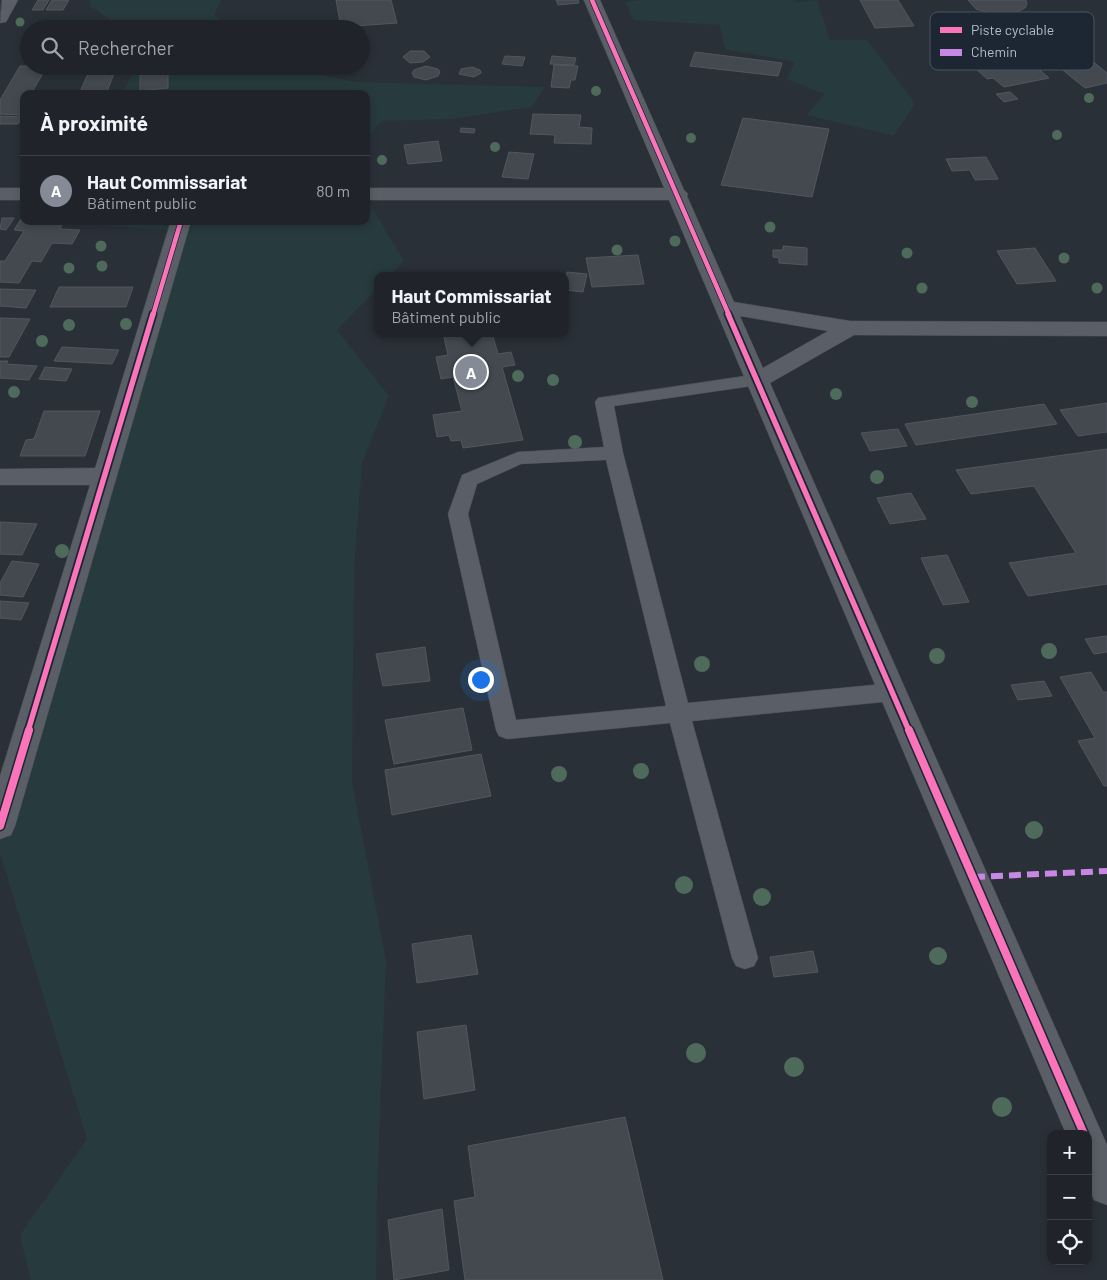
<!DOCTYPE html>
<html lang="fr">
<head>
<meta charset="utf-8">
<style>
  :root { --surface:#20242a; --page:#282c32; --text:#f1f3f6; --muted:#a2a4a8; --line:#3d4147; --accent:#848b96 }
  body { margin:0; font-family:Barlow,sans-serif; background:var(--page); color:var(--text) }
  .controls { position:absolute; right:15px; bottom:15px; display:grid; overflow:hidden; border-radius:10px; box-shadow:0 2px 8px #0003 }
  .controls button { width:45px; height:45px; display:grid; place-items:center; padding:0; border:0; border-bottom:1px solid var(--line); background:var(--surface); color:var(--text); font:25px sans-serif }
  .you { position:absolute; left:480px; top:679px; width:18px; height:18px; margin:-12px; border:4px solid #fff; border-radius:50%; background:#1a73e8; box-shadow:0 0 0 8px #1a73e833 }
  .badge { display:grid; place-items:center; width:32px; height:32px; border-radius:50%; background:var(--accent); color:#fff; font-size:16px; font-weight:700 }
  .pin { position:absolute; translate:-50% -50%; border:2px solid #fff; box-shadow:0 1px 5px #0006 }
  .popup { position:absolute; left:374px; top:272px; width:195px; height:65px; box-sizing:border-box; display:grid; place-content:center; border-radius:10px; background:var(--surface); filter:drop-shadow(0 1px 4px #0005); font-size:16px; white-space:nowrap; color:var(--muted) }
  .popup b { font-size:19px; color:var(--text) }
  .popup::after { content:''; position:absolute; left:50%; top:100%; margin-left:-10px; border:10px solid transparent; border-top-color:var(--surface) }
  .list { margin:0; padding:0; list-style:none }
  h2 { display:flex; justify-content:space-between; align-items:center; height:65px; margin:0; padding:0 20px; font-size:21px }
  h2 small { font-size:16px; font-weight:400; color:var(--muted) }
  .list li { display:grid; grid-template-columns:32px 1fr auto; gap:15px; align-items:center; box-sizing:border-box; height:70px; padding:0 20px; border-top:1px solid var(--line) }
  .list b { display:block; font-size:19px; white-space:nowrap }
  .list p { margin:0; font-size:16px; white-space:nowrap; color:var(--muted) }
  .list em { font-size:16px; font-style:normal; color:var(--muted) }
  .icon { flex:none; width:28px; height:28px; fill:none; stroke:currentColor; stroke-width:2; stroke-linecap:round; stroke-linejoin:round }
  .map { position:relative; flex:none; width:1107px; height:1280px; overflow:hidden }
  .search { position:absolute; background:var(--surface); box-shadow:0 2px 8px #0003; left:20px; top:20px; width:350px; height:55px; display:flex; align-items:center; gap:12px; box-sizing:border-box; padding:0 18px; border-radius:28px; color:var(--muted); font-size:19px }
  .panel { position:absolute; background:var(--surface); box-shadow:0 2px 8px #0003; left:20px; top:90px; width:350px; height:135px; border-radius:10px }
  .map>svg:first-child { display:block }
  .green { fill:#273a3e }
  .building { fill:#444950; stroke:#52575f }
  .lines { fill:none; stroke-linecap:round; stroke-linejoin:round }
  .lane-casing { stroke:#484c53; stroke-width:1 }
  .street-casing { stroke:#484c53; stroke-width:1 }
  .lane { fill:#5a5e66; fill-rule:evenodd }
  .street { fill:#5a5e66; fill-rule:evenodd }
  .quiet { stroke:#c787e3; stroke-width:6; stroke-dasharray:12 6; stroke-linecap:butt }
  .cycleway-far2-casing { stroke:#1d2633; stroke-width:6 }
  .cycleway-far1-casing { stroke:#1d2633; stroke-width:9 }
  .cycleway-casing { stroke:#1d2633; stroke-width:11 }
  .cycleway-far2 { stroke:#fb73b8; stroke-width:4.5 }
  .cycleway-far1 { stroke:#fb73b8; stroke-width:5.5 }
  .cycleway { stroke:#fb73b8; stroke-width:8 }
  .tree { fill:#4e6a5a }
  .key { fill:#1d2633; stroke:#4a5360; stroke-width:1 }
  .key-label { font-size:14px; fill:#b4bcc9 }
</style>
</head>
<body>
<div class="map">
<svg width="1107" height="1280" viewBox="0 0 1107 1280">
  <rect width="100%" height="100%" fill="#2a3038"/>
  <!-- green -->
  <g class="green">
    <path d="M90 0H221L214 15 230 29H124L90 6Z"/>
    <path d="M642 0H796V2L817 0 830 40H867L915 103 894 136 807 115 824 94 787 79 795 62 725 49 720 25 634 20 625 2Z"/>
    <path d="M136 66H275L356 82 545 87 532 107 452 119 381 121 366 140V94H122Z"/>
    <path d="M366 198 404 261 390 276H377V289L337 330 389 396 362 463 354 570 352 782 386 961 377 1190 376 1280H31L20 1235 87 1139 0 853V826L178 231 81 224V221H366Z"/>
  </g>
  <!-- building -->
  <g class="building">
    <path d="M38 0H49L43 10H32Z"/>
    <path d="M52 0H69L63 10H46Z"/>
    <path d="M336 0H391L397 23 341 27Z"/>
    <path d="M556 0H578L579 3 558 5Z"/>
    <path d="M860 0H898L914 26 875 28Z"/>
    <path d="M968 0H1026L1027 4 1025 8 1013 14H994L976 9Z"/>
    <path d="M1044 15 1052 22 1012 29 1004 22Z"/>
    <path d="M410 51H424L430 57 423 62 410 63 403 57Z"/>
    <path d="M695 52 782 63 778 76 690 66Z"/>
    <path d="M505 56 525 57 522 66 502 64Z"/>
    <path d="M552 56 576 58 574 65 550 64Z"/>
    <path d="M1025 57 1049 78 1004 87 993 78 987 79 974 67Z"/>
    <path d="M1091 60 1107 73V83L1085 88 1059 67Z"/>
    <path d="M554 65 578 66 575 80H571L569 88 551 87Z"/>
    <path d="M20 66H47L31 94H24V107L20 115 0 114V100Z"/>
    <path d="M49 66 61 67 58 72H46Z"/>
    <path d="M65 66H89L86 71H62Z"/>
    <path d="M117 66 106 94H79L91 67Z"/>
    <path d="M142 66H175V70L142 73Z"/>
    <path d="M426 66 438 69 440 72 438 76 426 80 414 77 412 73 414 70Z"/>
    <path d="M472 67 480 70 481 73 474 77 459 74 461 69Z"/>
    <path d="M168 73V88L140 91V75Z"/>
    <path d="M1010 92 1018 99 1004 102 996 94Z"/>
    <path d="M533 114 581 115 579 127 592 128 591 144 554 143 555 135 530 134Z"/>
    <path d="M0 116 22 117 18 124H0Z"/>
    <path d="M743 118 829 129 812 197 721 185Z"/>
    <path d="M461 128 475 129 474 133 460 132Z"/>
    <path d="M438 141 442 161 408 164 404 145Z"/>
    <path d="M509 152 534 154 528 179 502 177Z"/>
    <path d="M986 157 998 179 975 180 970 170 952 171 946 159Z"/>
    <path d="M2 218H14L6 230 0 229Z"/>
    <path d="M21 219H24V221H64L60 229 80 230 72 244 52 243 41 262 32 261 19 283 0 282V261H5L24 231 14 230Z"/>
    <path d="M783 246 807 248V265L779 263V258L773 257V250H783Z"/>
    <path d="M1035 248 1056 281 1017 284 997 251Z"/>
    <path d="M638 255 644 284 592 287 586 258Z"/>
    <path d="M567 272 587 274 583 292 565 290Z"/>
    <path d="M59 287H133L126 307H50Z"/>
    <path d="M0 289 36 290 26 308 0 306Z"/>
    <path d="M0 318 30 319 9 357H0Z"/>
    <path d="M443 333H492L498 354 511 352 515 365 502 367 523 440 463 448 461 440 451 441 449 435 437 437 433 415 462 411 453 377 441 379 436 357 448 355Z"/>
    <path d="M62 347 119 350 112 364 54 361Z"/>
    <path d="M0 361H8L6 364 37 366 29 380 0 378Z"/>
    <path d="M45 367 72 369 66 381 39 379Z"/>
    <path d="M1107 403V432L1078 436 1060 410Z"/>
    <path d="M1044 404 1057 424 916 445 905 424Z"/>
    <path d="M44 411H100L85 456H20L26 440 34 439Z"/>
    <path d="M898 429 907 446 870 451 861 433Z"/>
    <path d="M1107 449V584L1028 596 1009 563 1076 553 1034 486 971 494 956 470Z"/>
    <path d="M911 493 926 519 890 524 877 498Z"/>
    <path d="M0 522 37 524 22 555 0 554Z"/>
    <path d="M947 555 969 602 943 605 921 558Z"/>
    <path d="M12 561 39 564 23 597 0 595V583Z"/>
    <path d="M0 601 29 603 21 620 0 618Z"/>
    <path d="M1107 636V652L1094 654 1085 639Z"/>
    <path d="M425 647 430 681 383 686 376 654Z"/>
    <path d="M1091 672 1103 692H1107V786H1104L1078 741 1095 738 1060 677Z"/>
    <path d="M1044 681 1052 696 1018 700 1011 685Z"/>
    <path d="M463 708 472 750 394 764 385 720Z"/>
    <path d="M481 754 491 796 392 815 385 770Z"/>
    <path d="M471 935 478 974 417 983 412 944Z"/>
    <path d="M813 951 818 972 774 977 770 957Z"/>
    <path d="M466 1025 475 1090 424 1099 417 1032Z"/>
    <path d="M625 1117 663 1280H465L454 1201 475 1197 468 1146Z"/>
    <path d="M442 1209 449 1270 394 1280 388 1220Z"/>
  </g>
  <g class="lines">
    <!-- lane casing -->
    <g class="lane-casing">
      <path id="lane" d="M759 374 765 376 768 380 765 384 614 406 623 453 688 703 893 683 901 686 904 692 901 698 893 701 692 721 758 958 754 966 745 969 736 966 732 958 670 723 507 739 499 736 496 730 448 514 462 475 518 452 604 447 595 402 598 398ZM606 460 666 706 516 720 468 514 477 484 521 464Z"/>
    </g>
    <!-- street casing -->
    <g class="street-casing">
      <g id="street">
        <path d="M2 0H18L6 22 0 23Z"/>
        <path d="M584 0H600L684 190 688 194 687 196 734 302 850 321 1107 322V336L854 335 770 383 1107 1145V1205L1094 1200 1088 1187V1134H1066L669 200H366V188H664ZM740 316 828 331 763 368Z"/>
        <rect x="0" y="188" width="24" height="12"/>
        <path d="M171 221H191L15 826 11 835 0 839V776L90 485H0V469L95 468Z"/>
      </g>
    </g>
    <!-- lane -->
    <use href="#lane" class="lane"/>
    <!-- street -->
    <use href="#street" class="street"/>
    <!-- quiet -->
    <path class="quiet" d="M973 877 1107 871"/>
    <!-- cycleway-far2 casing -->
    <g class="cycleway-far2-casing">
      <g id="cycleway-far2">
        <path d="M592 0 729 315"/>
        <path d="M153 315 181 221"/>
      </g>
    </g>
    <!-- cycleway-far1 casing -->
    <g class="cycleway-far1-casing">
      <g id="cycleway-far1">
        <path d="M728 314 909 731"/>
        <path d="M28 731 153 314"/>
      </g>
    </g>
    <!-- cycleway casing -->
    <g class="cycleway-casing">
      <g id="cycleway">
        <path d="M909 730 1084 1134"/>
        <path d="M0 826 29 730"/>
      </g>
    </g>
    <!-- cycleway-far2 -->
    <use href="#cycleway-far2" class="cycleway-far2"/>
    <!-- cycleway-far1 -->
    <use href="#cycleway-far1" class="cycleway-far1"/>
    <!-- cycleway -->
    <use href="#cycleway" class="cycleway"/>
  </g>
  <!-- trees -->
  <g class="tree">
    <circle cx="20" cy="22" r="4.5"/>
    <circle cx="1031" cy="34" r="5"/>
    <circle cx="596" cy="91" r="5"/>
    <circle cx="1089" cy="98" r="5"/>
    <circle cx="1057" cy="135" r="5"/>
    <circle cx="691" cy="138" r="5"/>
    <circle cx="495" cy="147" r="5"/>
    <circle cx="382" cy="160" r="5"/>
    <circle cx="770" cy="227" r="5.5"/>
    <circle cx="675" cy="241" r="5.5"/>
    <circle cx="101" cy="246" r="5.5"/>
    <circle cx="617" cy="250" r="5.5"/>
    <circle cx="907" cy="253" r="5.5"/>
    <circle cx="1064" cy="258" r="5.5"/>
    <circle cx="102" cy="266" r="5.5"/>
    <circle cx="69" cy="268" r="5.5"/>
    <circle cx="922" cy="288" r="5.5"/>
    <circle cx="1097" cy="288" r="5.5"/>
    <circle cx="126" cy="324" r="6"/>
    <circle cx="69" cy="325" r="6"/>
    <circle cx="42" cy="341" r="6"/>
    <circle cx="518" cy="376" r="6"/>
    <circle cx="553" cy="380" r="6"/>
    <circle cx="14" cy="392" r="6"/>
    <circle cx="836" cy="394" r="6"/>
    <circle cx="972" cy="402" r="6"/>
    <circle cx="575" cy="442" r="7"/>
    <circle cx="877" cy="477" r="7"/>
    <circle cx="62" cy="551" r="7"/>
    <circle cx="1049" cy="651" r="8"/>
    <circle cx="937" cy="656" r="8"/>
    <circle cx="702" cy="664" r="8"/>
    <circle cx="641" cy="771" r="8"/>
    <circle cx="559" cy="774" r="8"/>
    <circle cx="1034" cy="830" r="9"/>
    <circle cx="684" cy="885" r="9"/>
    <circle cx="762" cy="897" r="9"/>
    <circle cx="938" cy="956" r="9"/>
    <circle cx="696" cy="1053" r="10"/>
    <circle cx="794" cy="1067" r="10"/>
    <circle cx="1002" cy="1107" r="10"/>
  </g>
  <!-- legend -->
  <rect x="930" y="12" width="164" height="58" rx="8" class="key"/>
  <rect x="940" y="27" width="22" height="6" fill="#fb73b8"/>
  <rect x="940" y="49" width="22" height="7" fill="#c787e3"/>
  <g class="key-label">
    <text x="971" y="35">Piste cyclable</text>
    <text x="971" y="57">Chemin</text>
  </g>
</svg>
<div class="controls">
<button>+</button>
<button>−</button>
<button><svg class="icon" aria-label="locate" viewBox="0 0 24 24"><circle cx="12" cy="12" r="6"/><path d="M12 2v4M12 18v4M2 12h4M18 12h4"/></svg></button>
</div>
<div class="you"></div>
<div class="pin badge" style="left:471px;top:372px">A</div>
<div class="popup"><b>Haut Commissariat</b>Bâtiment public</div>
<div class="search"><svg class="icon" aria-label="search" viewBox="0 0 24 24"><circle cx="10" cy="10" r="6"/><path d="M15 15l6 6"/></svg>Rechercher</div>
<section class="panel">
<h2>À proximité<small></small></h2>
<ul class="list">
<li><span class="badge">A</span><div><b>Haut Commissariat</b><p>Bâtiment public</p></div><em>80 m</em></li>
</ul>
</section>
</div>
</body>
</html>
